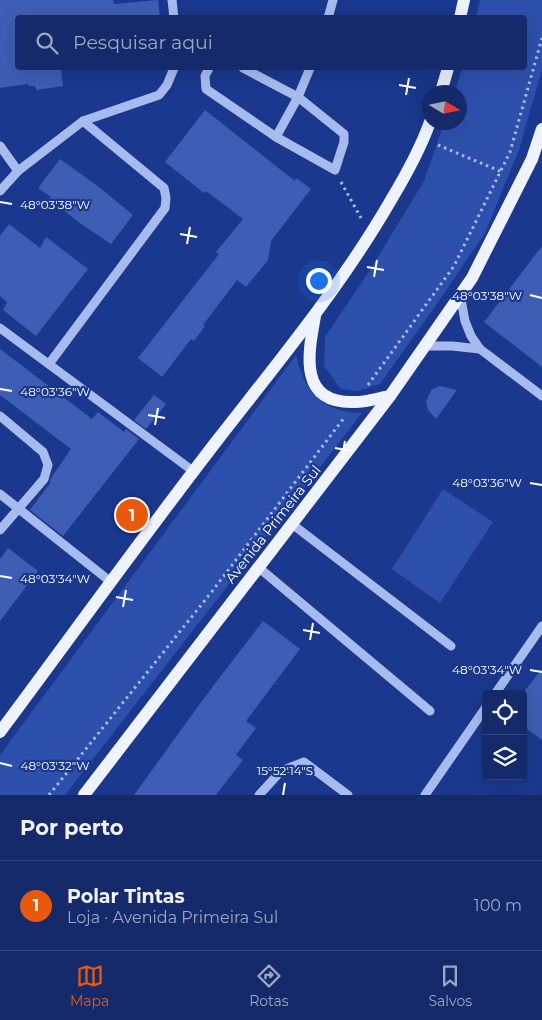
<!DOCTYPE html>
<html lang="pt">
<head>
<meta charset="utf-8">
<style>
  :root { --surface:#142a6a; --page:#1d3270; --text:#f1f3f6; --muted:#9da7c1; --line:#33467e; --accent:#ea580c }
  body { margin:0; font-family:Montserrat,sans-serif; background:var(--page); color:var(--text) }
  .controls { position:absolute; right:15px; bottom:15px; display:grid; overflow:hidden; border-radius:5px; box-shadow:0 5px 20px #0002 }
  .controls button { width:45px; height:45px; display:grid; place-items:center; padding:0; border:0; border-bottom:1px solid var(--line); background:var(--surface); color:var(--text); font:25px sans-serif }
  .compass { position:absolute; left:422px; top:85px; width:45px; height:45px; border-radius:50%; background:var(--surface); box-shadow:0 5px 20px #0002; rotate:100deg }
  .you { position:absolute; left:318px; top:280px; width:18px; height:18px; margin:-12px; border:4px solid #fff; border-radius:50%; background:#1a73e8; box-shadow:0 0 0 8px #1a73e833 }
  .badge { display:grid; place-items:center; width:32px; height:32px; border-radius:50%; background:var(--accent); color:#fff; font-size:16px; font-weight:700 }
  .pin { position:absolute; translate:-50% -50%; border:2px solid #fff; box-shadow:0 1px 5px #0006 }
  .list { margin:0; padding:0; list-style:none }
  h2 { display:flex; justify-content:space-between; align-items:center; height:65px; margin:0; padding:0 20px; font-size:21px }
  h2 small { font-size:16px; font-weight:400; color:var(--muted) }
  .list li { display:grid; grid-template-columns:32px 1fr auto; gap:15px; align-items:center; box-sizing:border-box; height:90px; padding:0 20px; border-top:1px solid var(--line) }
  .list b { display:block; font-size:19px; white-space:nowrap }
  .list p { margin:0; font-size:16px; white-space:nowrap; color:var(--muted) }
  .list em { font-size:16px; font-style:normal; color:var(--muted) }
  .icon { flex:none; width:28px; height:28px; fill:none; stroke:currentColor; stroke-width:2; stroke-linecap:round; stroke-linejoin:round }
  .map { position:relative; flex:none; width:542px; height:795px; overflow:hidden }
  .search { position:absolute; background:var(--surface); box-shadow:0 5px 20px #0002; left:15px; right:15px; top:15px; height:55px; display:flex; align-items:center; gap:12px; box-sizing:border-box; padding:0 18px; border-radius:5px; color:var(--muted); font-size:19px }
  .sheet { height:155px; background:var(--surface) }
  nav { display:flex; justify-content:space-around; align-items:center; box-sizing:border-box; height:70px; border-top:1px solid var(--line); background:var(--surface); font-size:14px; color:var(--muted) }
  nav a { display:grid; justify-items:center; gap:2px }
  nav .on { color:var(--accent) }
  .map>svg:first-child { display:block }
  .green { fill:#2d50ad }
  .building { fill:#3e5eb5 }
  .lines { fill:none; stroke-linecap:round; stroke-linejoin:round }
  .path { stroke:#a8bbee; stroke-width:3; stroke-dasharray:2.5 4; stroke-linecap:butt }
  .minor { stroke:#a8bbee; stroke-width:9 }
  .major { stroke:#eff2ff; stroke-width:12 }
  .ticks { fill:none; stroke:#fff; stroke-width:2 }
  .labels { text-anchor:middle; stroke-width:4.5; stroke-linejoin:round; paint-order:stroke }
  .street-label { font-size:14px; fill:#fff; stroke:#1a388e }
  .ticks-label { font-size:12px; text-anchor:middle; fill:#fff; stroke:#1a388e; stroke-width:4.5; stroke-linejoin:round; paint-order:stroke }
</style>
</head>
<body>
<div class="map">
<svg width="542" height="795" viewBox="0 0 542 795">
  <rect width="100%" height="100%" fill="#1a388e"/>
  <!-- green -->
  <g class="green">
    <path d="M480 0H542V69L519 150 485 233 432 311 380 384 358 391 341 389 324 366 325 337 370 270 424 181 444 123 460 122V92H455L462 68H524V18L476 17Z"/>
    <path d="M296 355C304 392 323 412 362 413L65 795H0V755Z"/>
    <path d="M443 489 493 522 440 603 392 569Z"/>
  </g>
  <!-- building -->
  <g class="building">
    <path d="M0 0H113L114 4 158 0 160 18H18V68H61L63 86 36 90 35 86H29L28 84 0 88Z"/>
    <path d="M205 110 295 181 296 178 311 189 271 241 268 260 246 287 237 280 203 325 205 326 194 341 191 339 162 377 138 358 219 254 216 252 243 219 206 191 204 193 165 162Z"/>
    <path d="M60 159 99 187 133 215 111 244 84 226 49 199 51 197 38 188Z"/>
    <path d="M9 224 40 248 46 237 88 269 36 336 3 310 7 302 0 296V236Z"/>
    <path d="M542 246V367L484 322Z"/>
    <path d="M0 349 92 419 98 412 124 432 126 429 139 439 63 536 30 510 51 482 50 481 51 478 71 449 0 395Z"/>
    <path d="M440 386 457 390 436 419 428 410 426 401 432 389Z"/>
    <path d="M154 395 166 404 146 429 134 420Z"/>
    <path d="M8 548 38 571 0 621V559Z"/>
    <path d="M263 621 300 649 246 721 256 728 236 755 243 760 216 795H134L207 694Z"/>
    <path d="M542 669V740L523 726V693Z"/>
  </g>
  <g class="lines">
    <!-- path -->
    <g class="path">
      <path d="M438 145 502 172"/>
      <path d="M341 182 361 218"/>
      <path d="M368 385 454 266 510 152 542 38"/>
      <path d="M49 795 210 594 344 418"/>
    </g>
    <!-- minor -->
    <g class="minor">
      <path d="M172 0 174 18"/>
      <path d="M328 18 333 0"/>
      <path d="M209 68 205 76 206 89 276 137 298 97 310 68"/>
      <path d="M243 68 298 97 344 134V142L335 170 276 137"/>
      <path d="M0 146 18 171"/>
      <path d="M0 191 18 171 83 121 159 95 167 85 174 68"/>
      <path d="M460 294 465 321 471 336 480 349 542 396"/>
      <path d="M0 328 193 471"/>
      <path d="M424 346H452L480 349"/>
      <path d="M49 364 165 208 166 198 164 188 83 121"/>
      <path d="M0 416 43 452 48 465 44 479 0 530"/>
      <path d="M0 494 111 582"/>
      <path d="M292 524 451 646"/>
      <path d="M258 567 430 711"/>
      <path d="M495 694 542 626"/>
      <path d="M259 795 281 771 304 762 348 795"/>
      <path d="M425 795 486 707"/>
    </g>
    <!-- major -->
    <g class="major">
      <path d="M460 18 464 0"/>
      <path d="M441 92 448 68"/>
      <path d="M315 316C308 354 298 404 355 402 367 402 379 398 390 396"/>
      <path d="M0 732C73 634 144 535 219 438 279 361 342 285 391 200 406 175 420 150 430 122"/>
      <path d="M84 795 390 396 472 278 532 159 542 129"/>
    </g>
  </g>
  <!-- ticks -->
  <path class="ticks" d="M399 85 416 88M406 95 409 78M0 202 12 204M180 234 197 237M187 244 190 227M367 267 384 270M374 277 377 260M530 295 542 298M0 389 12 391M148 415 165 418M155 425 158 408M335 448 352 451M342 458 345 441M530 483 542 485M0 576 12 578M116 597 133 600M123 607 126 590M303 630 320 633M310 640 313 623M530 670 542 672M0 763 12 766M283 795 285 783"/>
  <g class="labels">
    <!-- street labels -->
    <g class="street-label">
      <text transform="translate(273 524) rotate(-52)" y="5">Avenida Primeira Sul</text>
    </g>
  </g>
  <g class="ticks-label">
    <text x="55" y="209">48°03'38"W</text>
    <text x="487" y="300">48°03'38"W</text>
    <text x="55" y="396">48°03'36"W</text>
    <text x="487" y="487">48°03'36"W</text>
    <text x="55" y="583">48°03'34"W</text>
    <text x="487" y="674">48°03'34"W</text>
    <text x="55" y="770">48°03'32"W</text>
    <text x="285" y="775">15°52'14"S</text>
  </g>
</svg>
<div class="controls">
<button><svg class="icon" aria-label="locate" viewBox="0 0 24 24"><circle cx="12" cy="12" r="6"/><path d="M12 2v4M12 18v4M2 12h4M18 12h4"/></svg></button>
<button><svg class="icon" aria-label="layers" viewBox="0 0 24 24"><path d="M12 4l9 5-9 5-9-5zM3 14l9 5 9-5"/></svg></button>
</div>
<svg class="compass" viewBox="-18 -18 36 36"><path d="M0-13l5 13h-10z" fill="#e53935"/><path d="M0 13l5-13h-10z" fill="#9da7c1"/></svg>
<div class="you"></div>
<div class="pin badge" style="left:132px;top:515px">1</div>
<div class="search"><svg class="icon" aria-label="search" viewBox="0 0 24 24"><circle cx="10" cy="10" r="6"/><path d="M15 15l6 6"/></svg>Pesquisar aqui</div>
</div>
<section class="sheet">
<h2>Por perto<small></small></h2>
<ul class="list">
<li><span class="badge">1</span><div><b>Polar Tintas</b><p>Loja · Avenida Primeira Sul</p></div><em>100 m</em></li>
</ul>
</section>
<nav>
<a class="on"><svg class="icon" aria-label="map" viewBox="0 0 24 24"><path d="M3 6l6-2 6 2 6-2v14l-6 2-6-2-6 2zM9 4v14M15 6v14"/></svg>Mapa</a>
<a><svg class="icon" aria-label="directions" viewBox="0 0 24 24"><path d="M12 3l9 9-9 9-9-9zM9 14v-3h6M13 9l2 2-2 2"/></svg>Rotas</a>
<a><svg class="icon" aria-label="saved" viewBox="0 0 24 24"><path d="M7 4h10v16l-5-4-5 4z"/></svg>Salvos</a>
</nav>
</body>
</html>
